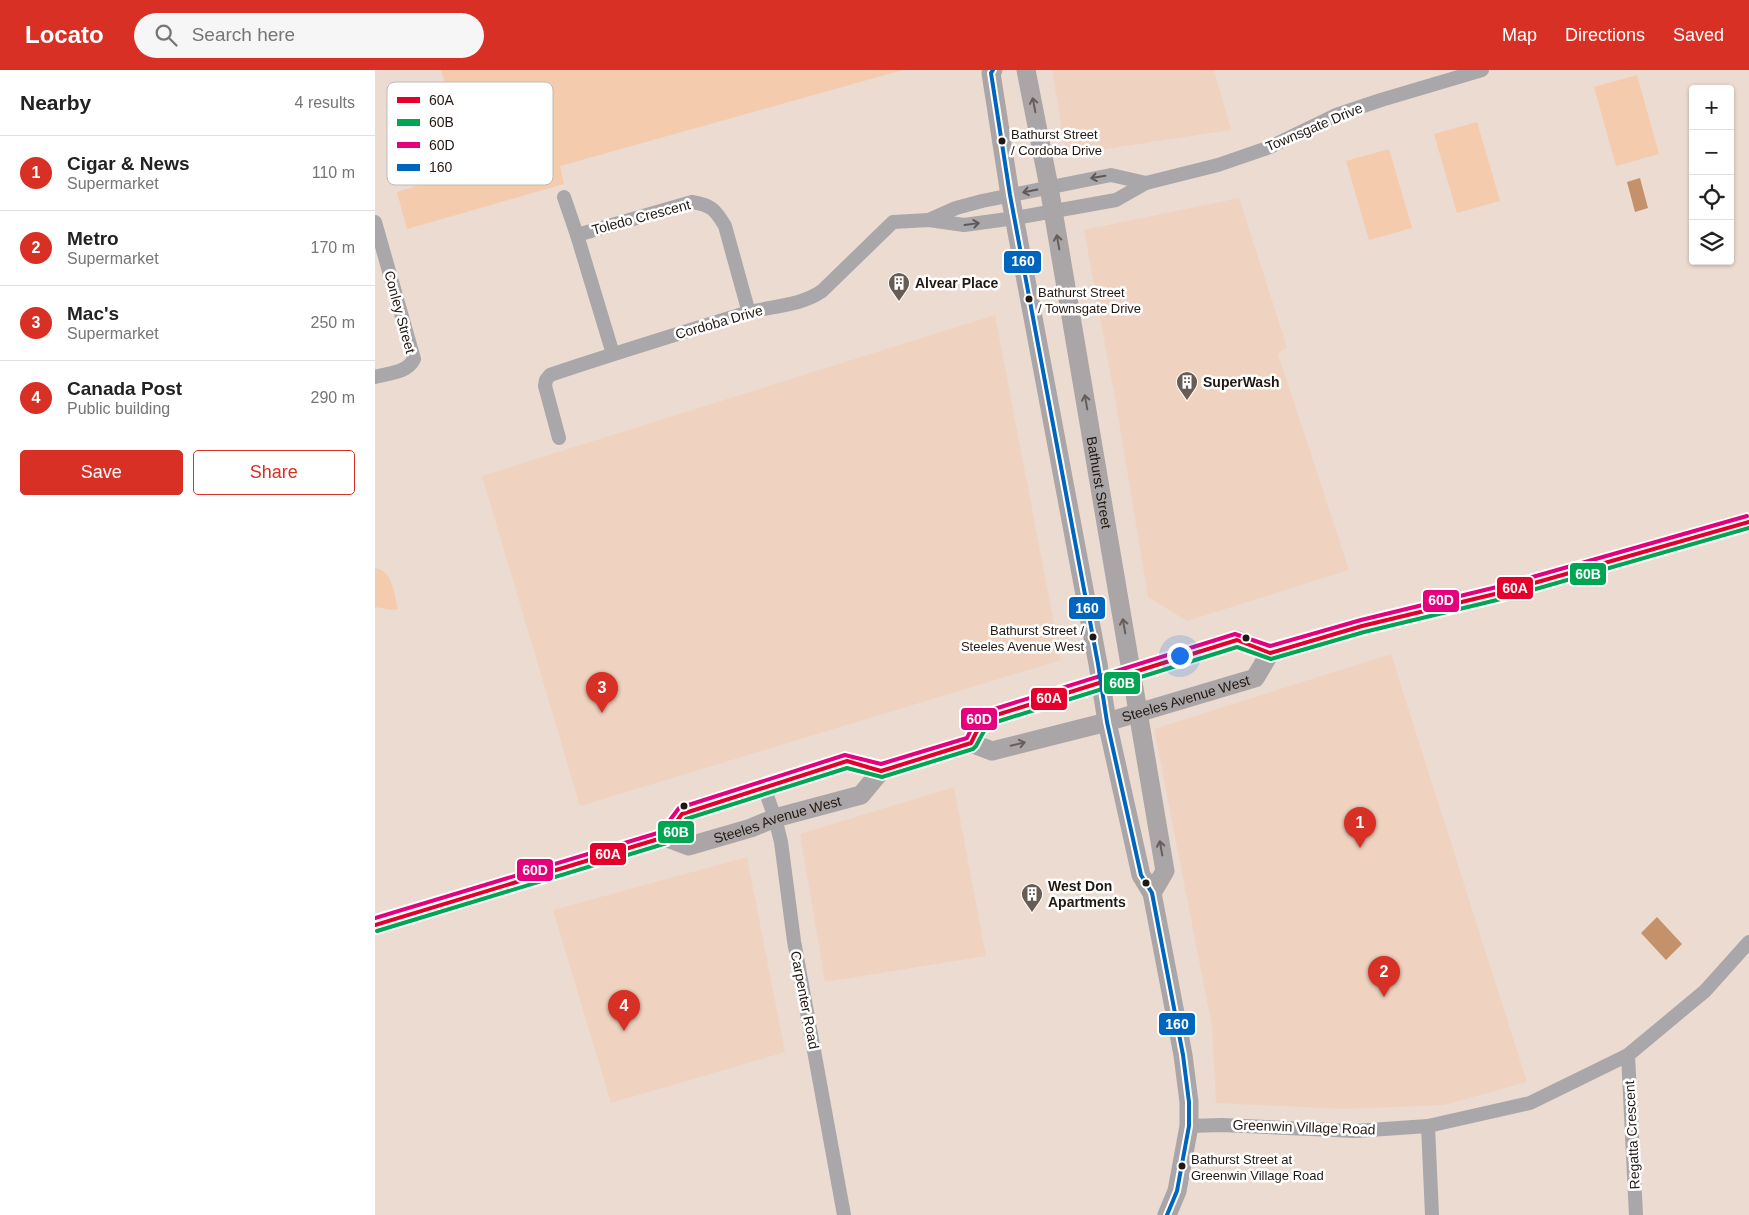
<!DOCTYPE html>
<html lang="en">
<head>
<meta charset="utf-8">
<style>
  :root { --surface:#fff; --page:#f6f6f6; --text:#222; --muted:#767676; --line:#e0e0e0; --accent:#d93025 }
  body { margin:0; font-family:Arial,sans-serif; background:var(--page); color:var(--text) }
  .controls { position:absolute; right:15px; top:15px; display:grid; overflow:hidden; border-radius:5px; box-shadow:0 1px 4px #0004 }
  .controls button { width:45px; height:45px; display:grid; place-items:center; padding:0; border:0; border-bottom:1px solid var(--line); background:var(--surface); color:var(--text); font:25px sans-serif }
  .you { position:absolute; left:804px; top:585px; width:18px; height:18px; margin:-12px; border:4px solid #fff; border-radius:50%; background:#1a73e8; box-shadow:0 0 0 8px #1a73e833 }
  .badge { display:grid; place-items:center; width:32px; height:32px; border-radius:50%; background:var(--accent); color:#fff; font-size:16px; font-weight:700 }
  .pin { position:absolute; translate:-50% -41px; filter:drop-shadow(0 1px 2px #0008) }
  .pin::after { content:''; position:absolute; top:26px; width:18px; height:15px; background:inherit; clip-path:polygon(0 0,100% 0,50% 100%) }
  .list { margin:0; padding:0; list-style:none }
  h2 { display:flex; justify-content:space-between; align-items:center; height:65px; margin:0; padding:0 20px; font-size:21px }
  h2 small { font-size:16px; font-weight:400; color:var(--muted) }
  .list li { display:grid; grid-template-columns:32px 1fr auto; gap:15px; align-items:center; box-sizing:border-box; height:75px; padding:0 20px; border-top:1px solid var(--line) }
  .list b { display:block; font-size:19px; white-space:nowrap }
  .list p { margin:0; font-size:16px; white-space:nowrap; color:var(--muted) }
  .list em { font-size:16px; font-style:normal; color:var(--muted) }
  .actions { display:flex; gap:10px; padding:15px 20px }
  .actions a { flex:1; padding:11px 0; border:1px solid var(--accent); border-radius:5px; text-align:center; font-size:18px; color:var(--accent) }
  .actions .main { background:var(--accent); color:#fff }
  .icon { flex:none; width:28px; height:28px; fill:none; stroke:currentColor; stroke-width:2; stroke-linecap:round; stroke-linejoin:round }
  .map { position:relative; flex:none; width:1374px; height:1145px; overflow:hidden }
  header { display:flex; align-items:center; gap:30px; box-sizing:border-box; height:70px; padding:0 25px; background:var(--accent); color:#fff }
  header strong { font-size:24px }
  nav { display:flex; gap:28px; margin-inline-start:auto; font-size:18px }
  .search { width:350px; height:45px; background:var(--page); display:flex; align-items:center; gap:12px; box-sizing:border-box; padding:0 18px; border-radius:28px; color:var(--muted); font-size:19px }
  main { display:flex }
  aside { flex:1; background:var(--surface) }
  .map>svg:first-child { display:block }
  .built { fill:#efd3c0 }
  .green { fill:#f5cbae }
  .water { fill:#c5916a }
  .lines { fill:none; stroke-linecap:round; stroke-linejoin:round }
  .street { stroke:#a9a7aa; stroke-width:14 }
  .secondary { stroke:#aaa5a7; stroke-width:19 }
  .bus-1-casing { stroke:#fff; stroke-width:8 }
  .bus-2-casing { stroke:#fff; stroke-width:8 }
  .bus-3-casing { stroke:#fff; stroke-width:8 }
  .bus-4-casing { stroke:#fff; stroke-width:8 }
  .bus-1 { stroke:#e4002b; stroke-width:4 }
  .bus-2 { stroke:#00a651; stroke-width:4 }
  .bus-3 { stroke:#e5007d; stroke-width:4 }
  .bus-4 { stroke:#0065bd; stroke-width:4 }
  .oneway { stroke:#665e5c }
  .oneway2 { stroke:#5f5856 }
  .bus-dot { fill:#231811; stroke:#fff; stroke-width:2 }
  .labels { text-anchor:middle; stroke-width:5; stroke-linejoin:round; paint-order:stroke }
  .bus-label { font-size:13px; fill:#231811; stroke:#fff; text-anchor:start }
  .street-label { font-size:14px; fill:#231811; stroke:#fff }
  .poi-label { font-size:14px; font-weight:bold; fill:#231811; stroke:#fff; text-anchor:start }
  .key { fill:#fff; stroke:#bdbab8; stroke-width:1 }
  .key-label { font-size:14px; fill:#231811 }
  .line-badge { stroke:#fff; stroke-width:2 }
  .badge-label { font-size:14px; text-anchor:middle; font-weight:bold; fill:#fff }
</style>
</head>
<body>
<header>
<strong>Locato</strong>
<div class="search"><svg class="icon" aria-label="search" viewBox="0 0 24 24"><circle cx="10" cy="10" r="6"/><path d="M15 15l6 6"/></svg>Search here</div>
<nav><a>Map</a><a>Directions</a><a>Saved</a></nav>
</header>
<main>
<aside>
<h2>Nearby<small>4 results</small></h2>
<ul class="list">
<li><span class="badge">1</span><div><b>Cigar &amp; News</b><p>Supermarket</p></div><em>110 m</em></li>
<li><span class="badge">2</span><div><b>Metro</b><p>Supermarket</p></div><em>170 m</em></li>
<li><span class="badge">3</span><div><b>Mac's</b><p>Supermarket</p></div><em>250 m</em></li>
<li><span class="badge">4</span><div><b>Canada Post</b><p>Public building</p></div><em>290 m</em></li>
</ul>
<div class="actions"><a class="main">Save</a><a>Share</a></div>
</aside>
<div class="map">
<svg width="1374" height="1145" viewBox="0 0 1374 1145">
  <rect width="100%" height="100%" fill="#ecdbd0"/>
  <!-- built -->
  <g class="built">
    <path d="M677 0H839L856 60 691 85Z"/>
    <path d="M864 128 912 277 903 284 974 500 812 551 773 527 740 329 709 160Z"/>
    <path d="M620 245 686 590 205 736 107 406Z"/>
    <path d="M1016 584 1152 1012 1069 1035 968 1039 841 1033 837 957 779 659Z"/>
    <path d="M579 717 611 886 450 912 425 764Z"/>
    <path d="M372 787 410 982 236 1033 178 840Z"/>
  </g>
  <!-- green -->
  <g class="green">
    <path d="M66 0H528L185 96 189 114 32 159 22 122 98 98Z"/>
    <path d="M1262 5 1284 84 1241 96 1219 17Z"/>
    <path d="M1102 52 1125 131 1082 143 1059 64Z"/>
    <path d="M1014 79 1037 158 994 170 971 91Z"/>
    <path d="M0 498C18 500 19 525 23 539L17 540 0 537Z"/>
  </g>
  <!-- water -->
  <g class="water">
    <path d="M1265 108 1273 138 1260 142 1252 112Z"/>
    <path d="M1282 847 1307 874 1291 890 1266 863Z"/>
  </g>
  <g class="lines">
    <!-- street -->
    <g class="street">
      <path d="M189 127 202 165 238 284"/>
      <path d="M554 150 581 138 607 131 736 105 771 113"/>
      <path d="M0 152 39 289C32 303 14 303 0 307"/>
      <path d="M202 165 317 132C336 135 340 139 350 156L374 243"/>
      <path d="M184 368 170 316 171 310 175 305C240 283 306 263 371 243 396 236 426 236 447 221L518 152 554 150 589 155 640 148 741 130 771 113 843 95 895 77 961 45 1006 30 1107 0"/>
      <path d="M389 717 400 748 406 772 419 871 469 1145"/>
      <path d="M1253 985 1261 1145"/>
      <path d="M814 1056 847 1055 980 1061 1053 1056 1155 1033 1253 985 1330 921 1374 872"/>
      <path d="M1053 1056 1057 1145"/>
    </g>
    <!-- secondary -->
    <g class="secondary">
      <path d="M618 0 616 3 635 125 723 594 732 652 766 805 777 823 808 985 814 1032V1056L802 1121 792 1145"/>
      <path id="s1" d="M651 0 674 117 790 801 777 823"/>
      <path d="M596 673 604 657 615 647 862 570 895 583 987 556 1124 523 1374 452"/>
      <path id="s2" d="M290 767 314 776 376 758 400 748 486 725 506 701 596 673 617 681 732 652 880 608 895 583"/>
      <path d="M0 855 290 767 307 744 472 691 506 701"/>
    </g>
    <!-- bus-1 casing -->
    <g class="bus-1-casing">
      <path id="bus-1" d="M0 855 290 767 307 744 472 691 506 701 596 673 604 657 615 647 862 570 895 583 987 556 1124 523 1374 452"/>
    </g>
    <!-- bus-2 casing -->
    <g class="bus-2-casing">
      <path id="bus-2" d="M2 861 292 773 311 749 472 698 507 707 598 679 601 676 609 661 618 653 862 577 896 589 989 562 1126 529 1374 458"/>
    </g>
    <!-- bus-3 casing -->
    <g class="bus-3-casing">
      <path id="bus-3" d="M0 848 286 762 304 738 470 685 506 694 592 668 599 653 613 641 860 564 895 576 986 550 1122 517 1372 446"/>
    </g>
    <!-- bus-4 casing -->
    <g class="bus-4-casing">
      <path id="bus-4" d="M618 0 616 3 635 125 723 594 732 652 766 805 777 823 808 985 814 1032V1056L802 1121 792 1145"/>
    </g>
    <!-- bus-1 -->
    <use href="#bus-1" class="bus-1"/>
    <!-- bus-2 -->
    <use href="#bus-2" class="bus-2"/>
    <!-- bus-3 -->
    <use href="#bus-3" class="bus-3"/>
    <!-- bus-4 -->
    <use href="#bus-4" class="bus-4"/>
  </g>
  <!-- one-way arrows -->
  <defs><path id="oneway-shaft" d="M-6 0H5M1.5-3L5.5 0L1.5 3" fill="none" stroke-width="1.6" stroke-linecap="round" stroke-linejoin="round" transform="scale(1.25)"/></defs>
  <g class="oneway">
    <use href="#oneway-shaft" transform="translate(659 35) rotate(-101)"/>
    <use href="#oneway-shaft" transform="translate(683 172) rotate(-100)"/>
    <use href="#oneway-shaft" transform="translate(711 332) rotate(-100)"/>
    <use href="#oneway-shaft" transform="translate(749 556) rotate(-100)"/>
    <use href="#oneway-shaft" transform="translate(643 674) rotate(-14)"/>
    <use href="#oneway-shaft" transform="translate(786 778) rotate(-100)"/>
  </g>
  <g class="oneway2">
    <use href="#oneway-shaft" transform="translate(723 107) rotate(170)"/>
    <use href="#oneway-shaft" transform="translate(655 121) rotate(169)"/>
    <use href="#oneway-shaft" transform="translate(597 154) rotate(-8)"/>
  </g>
  <!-- icons -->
  <defs>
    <g id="building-pin" transform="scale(1.125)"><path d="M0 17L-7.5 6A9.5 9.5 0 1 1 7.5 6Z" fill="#695c54" stroke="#fff"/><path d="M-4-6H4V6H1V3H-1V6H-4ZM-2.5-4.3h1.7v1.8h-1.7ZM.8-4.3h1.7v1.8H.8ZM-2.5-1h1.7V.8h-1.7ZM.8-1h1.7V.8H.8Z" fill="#fff"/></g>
  </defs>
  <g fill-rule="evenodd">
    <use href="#building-pin" x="524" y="213"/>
    <use href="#building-pin" x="812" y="312"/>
    <use href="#building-pin" x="657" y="824"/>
  </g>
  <!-- markers -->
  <g class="bus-dot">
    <circle cx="627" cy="71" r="4.5"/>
    <circle cx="654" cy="229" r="4.5"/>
    <circle cx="718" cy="567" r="4.5"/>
    <circle cx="871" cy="568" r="4.5"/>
    <circle cx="309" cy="736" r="4.5"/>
    <circle cx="771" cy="813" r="4.5"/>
    <circle cx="807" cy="1096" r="4.5"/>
  </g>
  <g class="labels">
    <!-- bus labels -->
    <g class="bus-label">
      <text x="636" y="69">Bathurst Street<tspan x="636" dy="16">/ Cordoba Drive</tspan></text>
      <text x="663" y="227">Bathurst Street<tspan x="663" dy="16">/ Townsgate Drive</tspan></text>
      <text x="709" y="565" text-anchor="end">Bathurst Street /<tspan x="709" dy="16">Steeles Avenue West</tspan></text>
      <text x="816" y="1094">Bathurst Street at<tspan x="816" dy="16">Greenwin Village Road</tspan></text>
    </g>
    <!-- street labels -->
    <g class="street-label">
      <text transform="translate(939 57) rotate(-23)" y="5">Townsgate Drive</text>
      <text transform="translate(266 147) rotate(-15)" y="5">Toledo Crescent</text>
      <text transform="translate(25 242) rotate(75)" y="5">Conley Street</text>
      <text transform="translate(344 252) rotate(-16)" y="5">Cordoba Drive</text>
      <text dy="5" stroke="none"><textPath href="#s1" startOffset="419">Bathurst Street</textPath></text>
      <text dy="5" stroke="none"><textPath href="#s2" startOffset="554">Steeles Avenue West</textPath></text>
      <text dy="5" stroke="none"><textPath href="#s2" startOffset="118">Steeles Avenue West</textPath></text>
      <text transform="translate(430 930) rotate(79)" y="5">Carpenter Road</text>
      <text transform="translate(929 1057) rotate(2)" y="5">Greenwin Village Road</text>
      <text transform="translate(1257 1065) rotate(-93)" y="5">Regatta Crescent</text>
    </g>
    <!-- poi labels -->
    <g class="poi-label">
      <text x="540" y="218">Alvear Place</text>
      <text x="828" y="317">SuperWash</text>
      <text x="673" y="821">West Don<tspan x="673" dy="16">Apartments</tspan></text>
    </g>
  </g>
  <!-- legend -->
  <rect x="12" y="12" width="166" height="103" rx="8" class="key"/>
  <rect x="22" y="27" width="23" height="6" fill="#e4002b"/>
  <rect x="22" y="49" width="23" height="7" fill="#00a651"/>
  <rect x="22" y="72" width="23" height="6" fill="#e5007d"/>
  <rect x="22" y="94" width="23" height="7" fill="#0065bd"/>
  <g class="key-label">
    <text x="54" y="35">60A</text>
    <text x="54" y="57">60B</text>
    <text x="54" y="80">60D</text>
    <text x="54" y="102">160</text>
  </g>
  <g class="line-badge">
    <rect x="628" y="180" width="39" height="24" rx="5" fill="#0065bd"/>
    <rect x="1194" y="492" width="38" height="24" rx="5" fill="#00a651"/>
    <rect x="1121" y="506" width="38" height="24" rx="5" fill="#e4002b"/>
    <rect x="1047" y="519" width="38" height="24" rx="5" fill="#e5007d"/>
    <rect x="693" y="526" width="38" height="24" rx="5" fill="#0065bd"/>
    <rect x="728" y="601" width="38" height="24" rx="5" fill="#00a651"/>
    <rect x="655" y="617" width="38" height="24" rx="5" fill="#e4002b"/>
    <rect x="585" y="637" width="38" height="24" rx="5" fill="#e5007d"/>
    <rect x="282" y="750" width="38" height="24" rx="5" fill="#00a651"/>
    <rect x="214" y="772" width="38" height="24" rx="5" fill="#e4002b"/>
    <rect x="141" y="788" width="38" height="24" rx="5" fill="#e5007d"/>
    <rect x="783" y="942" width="38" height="24" rx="5" fill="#0065bd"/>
  </g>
  <g class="badge-label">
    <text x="648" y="196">160</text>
    <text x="1213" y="509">60B</text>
    <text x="1140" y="523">60A</text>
    <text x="1066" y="535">60D</text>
    <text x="712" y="543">160</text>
    <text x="747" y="618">60B</text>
    <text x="674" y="633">60A</text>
    <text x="604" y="654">60D</text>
    <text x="301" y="767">60B</text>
    <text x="233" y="789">60A</text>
    <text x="160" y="805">60D</text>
    <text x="802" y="959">160</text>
  </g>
</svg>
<div class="controls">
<button>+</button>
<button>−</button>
<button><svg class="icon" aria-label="locate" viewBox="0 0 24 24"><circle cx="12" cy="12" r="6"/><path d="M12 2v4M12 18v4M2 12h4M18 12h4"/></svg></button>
<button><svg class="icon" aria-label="layers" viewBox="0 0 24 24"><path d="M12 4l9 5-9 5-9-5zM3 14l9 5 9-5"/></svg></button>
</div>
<div class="you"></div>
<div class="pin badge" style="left:985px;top:778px">1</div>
<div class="pin badge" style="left:1009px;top:927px">2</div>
<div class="pin badge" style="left:227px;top:643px">3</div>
<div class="pin badge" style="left:249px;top:961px">4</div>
</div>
</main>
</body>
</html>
